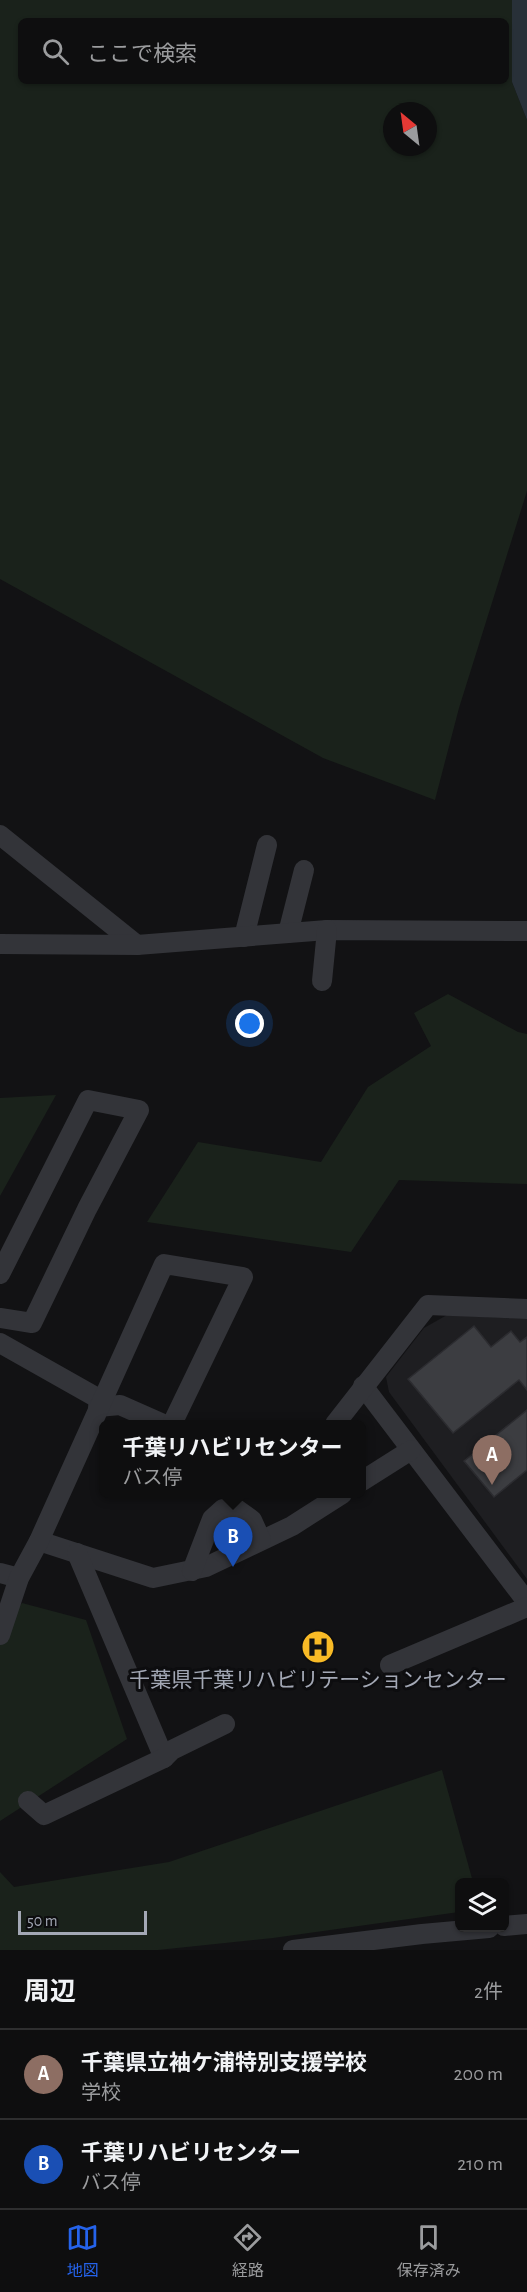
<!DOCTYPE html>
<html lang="ja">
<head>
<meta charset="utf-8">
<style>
  :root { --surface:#0e0e0f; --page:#171718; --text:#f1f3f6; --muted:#9b9c9e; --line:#2e2e2f; --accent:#2563eb }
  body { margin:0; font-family:"Alegreya Sans","Noto Sans JP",sans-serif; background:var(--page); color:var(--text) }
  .controls { position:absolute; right:18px; bottom:18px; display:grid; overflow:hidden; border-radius:9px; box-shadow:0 2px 4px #0004 }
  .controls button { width:54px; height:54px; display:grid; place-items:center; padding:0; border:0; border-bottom:2px solid var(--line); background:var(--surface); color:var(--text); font:30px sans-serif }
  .compass { position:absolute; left:383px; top:102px; width:54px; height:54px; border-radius:50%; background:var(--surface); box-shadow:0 2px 4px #0004; rotate:331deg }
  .scale { position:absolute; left:18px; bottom:15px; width:129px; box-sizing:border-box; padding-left:6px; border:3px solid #a3a8b5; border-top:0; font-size:16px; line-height:21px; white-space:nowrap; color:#a3a8b5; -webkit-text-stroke:4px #0d0d0f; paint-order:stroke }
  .you { position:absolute; left:250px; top:1024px; width:21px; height:21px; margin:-15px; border:4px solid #fff; border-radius:50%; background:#1a73e8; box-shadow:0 0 0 9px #1a73e833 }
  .badge { display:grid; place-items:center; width:39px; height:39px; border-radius:50%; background:var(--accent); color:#fff; font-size:20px; font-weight:700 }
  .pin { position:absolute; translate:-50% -50px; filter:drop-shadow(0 2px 3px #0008) }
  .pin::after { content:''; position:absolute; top:32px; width:21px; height:18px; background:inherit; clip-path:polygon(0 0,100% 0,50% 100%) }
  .popup { position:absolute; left:99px; top:1420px; width:267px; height:78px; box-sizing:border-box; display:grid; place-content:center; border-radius:9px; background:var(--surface); filter:drop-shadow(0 2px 4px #0005); font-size:20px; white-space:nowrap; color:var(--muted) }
  .popup b { font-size:22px; color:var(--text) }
  .popup::after { content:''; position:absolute; left:50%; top:100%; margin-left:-12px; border:12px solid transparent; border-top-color:var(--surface) }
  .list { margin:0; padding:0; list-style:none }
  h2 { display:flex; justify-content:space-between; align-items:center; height:78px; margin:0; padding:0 24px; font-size:26px }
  h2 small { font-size:20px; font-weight:400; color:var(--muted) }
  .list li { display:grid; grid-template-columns:39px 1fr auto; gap:18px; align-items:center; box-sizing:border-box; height:90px; padding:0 24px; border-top:2px solid var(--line) }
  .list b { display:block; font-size:22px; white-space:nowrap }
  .list p { margin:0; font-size:20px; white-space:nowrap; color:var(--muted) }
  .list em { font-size:20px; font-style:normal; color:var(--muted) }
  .icon { flex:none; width:33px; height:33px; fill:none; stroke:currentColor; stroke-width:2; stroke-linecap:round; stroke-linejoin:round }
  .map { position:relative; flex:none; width:527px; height:1950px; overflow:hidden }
  .search { position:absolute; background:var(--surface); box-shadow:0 2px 4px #0004; left:18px; right:18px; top:18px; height:66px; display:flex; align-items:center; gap:15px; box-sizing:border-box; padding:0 21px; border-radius:9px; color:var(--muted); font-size:22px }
  .sheet { height:258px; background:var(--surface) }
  nav { display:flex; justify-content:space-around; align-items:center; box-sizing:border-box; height:84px; border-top:2px solid var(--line); background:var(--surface); font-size:16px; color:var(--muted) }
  nav a { display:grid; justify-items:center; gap:3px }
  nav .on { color:var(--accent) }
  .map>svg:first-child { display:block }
  .built { fill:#1e1e21 }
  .green { fill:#1a221b; fill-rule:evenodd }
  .water { fill:#283038 }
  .building { fill:#3c3d41; stroke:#2c2c30; stroke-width:1.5 }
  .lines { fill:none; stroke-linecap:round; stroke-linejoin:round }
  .minor { stroke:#333439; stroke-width:20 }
  .labels { text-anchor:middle; stroke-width:6; stroke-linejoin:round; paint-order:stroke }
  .poi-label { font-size:21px; fill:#a3a8b5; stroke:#0d0d0f }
</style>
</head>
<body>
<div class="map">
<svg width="527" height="1950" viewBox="0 0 527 1950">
  <rect width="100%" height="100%" fill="#121214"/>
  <!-- built -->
  <path class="built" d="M447 1315 527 1319V1579L389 1392 386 1377 424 1328Z"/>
  <!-- green -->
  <g class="green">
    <path d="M0 0H512V82L527 120V491L459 708 435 800 323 758 0 579ZM21 21H506V81H21ZM392 111H428V147H392Z"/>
    <path d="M448 994 518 1032 527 1034V1184L399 1180 351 1252 147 1222 198 1142 321 1162 368 1087 431 1046 414 1013Z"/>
    <path d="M56 1095 0 1196V1098Z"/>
    <path d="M22 1603 86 1620 127 1739 0 1821V1629Z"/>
    <path d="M442 1770 473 1882H460L459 1912 273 1938 158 1950H0V1872L14 1887 169 1862Z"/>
  </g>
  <!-- water -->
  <path class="water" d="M512 0H527V120L512 82Z"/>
  <!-- building -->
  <g class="building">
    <path d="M474 1326 491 1347 511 1331 520 1342 527 1337V1390L519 1380 453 1433 408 1379Z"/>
    <path d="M527 1410V1470L494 1497 464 1461Z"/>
  </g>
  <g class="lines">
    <!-- minor -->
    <g class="minor">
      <path d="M0 835 137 945"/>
      <path d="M288 933 304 870"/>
      <path d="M244 937 267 845"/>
      <path d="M0 944 137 945 327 930 527 931"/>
      <path d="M322 981 327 930"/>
      <path d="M0 1274 88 1100 139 1110 87 1209 32 1323 0 1318"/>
      <path d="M0 1343 101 1400"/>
      <path d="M363 1386 527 1602"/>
      <path d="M98 1407 120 1405 163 1424"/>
      <path d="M335 1424 428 1305 527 1309"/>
      <path d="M362 1481 411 1450"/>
      <path d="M39 1541 153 1578 206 1567 292 1526 342 1494"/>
      <path d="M77 1553 164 1758"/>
      <path d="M192 1571 212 1519 223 1509 234 1507 252 1520 261 1540"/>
      <path d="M0 1573 19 1578"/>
      <path d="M0 1635 19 1578 39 1541 164 1264 243 1277 172 1424"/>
      <path d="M390 1665 527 1607"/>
      <path d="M28 1801 44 1815 164 1758 172 1750 225 1724"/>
      <path d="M504 1926 527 1924"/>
      <path d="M293 1950 422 1934 489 1928"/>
    </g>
  </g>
  <!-- icons -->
  <defs>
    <g id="hospital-disc" transform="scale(1.725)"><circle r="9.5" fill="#f8ba26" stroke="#0d0d0f"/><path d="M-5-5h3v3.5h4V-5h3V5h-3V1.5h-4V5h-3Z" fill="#111"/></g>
  </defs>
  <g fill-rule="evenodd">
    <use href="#hospital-disc" x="318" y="1647"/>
  </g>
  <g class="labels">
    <!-- poi labels -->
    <g class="poi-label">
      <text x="318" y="1687">千葉県千葉リハビリテーションセンター</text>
    </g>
  </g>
</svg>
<div class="controls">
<button><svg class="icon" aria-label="layers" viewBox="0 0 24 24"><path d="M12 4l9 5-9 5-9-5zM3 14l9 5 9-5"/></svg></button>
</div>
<svg class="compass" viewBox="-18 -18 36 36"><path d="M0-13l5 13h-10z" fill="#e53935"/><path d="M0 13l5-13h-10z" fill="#9b9c9e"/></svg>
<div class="scale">50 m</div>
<div class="you"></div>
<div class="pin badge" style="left:492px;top:1485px;background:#8d6e63">A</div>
<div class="pin badge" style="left:233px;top:1567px;background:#1a4fb4">B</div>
<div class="popup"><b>千葉リハビリセンター</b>バス停</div>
<div class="search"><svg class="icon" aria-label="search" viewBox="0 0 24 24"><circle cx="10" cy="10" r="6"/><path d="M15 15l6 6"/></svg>ここで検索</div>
</div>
<section class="sheet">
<h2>周辺<small>2件</small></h2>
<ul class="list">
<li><span class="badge" style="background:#8d6e63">A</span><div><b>千葉県立袖ケ浦特別支援学校</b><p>学校</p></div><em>200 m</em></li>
<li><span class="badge" style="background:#1a4fb4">B</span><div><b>千葉リハビリセンター</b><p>バス停</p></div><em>210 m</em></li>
</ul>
</section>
<nav>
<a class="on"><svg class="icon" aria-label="map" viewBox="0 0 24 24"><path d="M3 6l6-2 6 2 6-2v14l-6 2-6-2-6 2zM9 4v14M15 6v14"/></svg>地図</a>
<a><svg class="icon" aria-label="directions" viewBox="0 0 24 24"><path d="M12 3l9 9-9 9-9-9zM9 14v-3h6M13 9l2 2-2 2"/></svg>経路</a>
<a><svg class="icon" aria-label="saved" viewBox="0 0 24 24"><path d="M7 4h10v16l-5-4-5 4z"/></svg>保存済み</a>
</nav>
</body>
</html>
